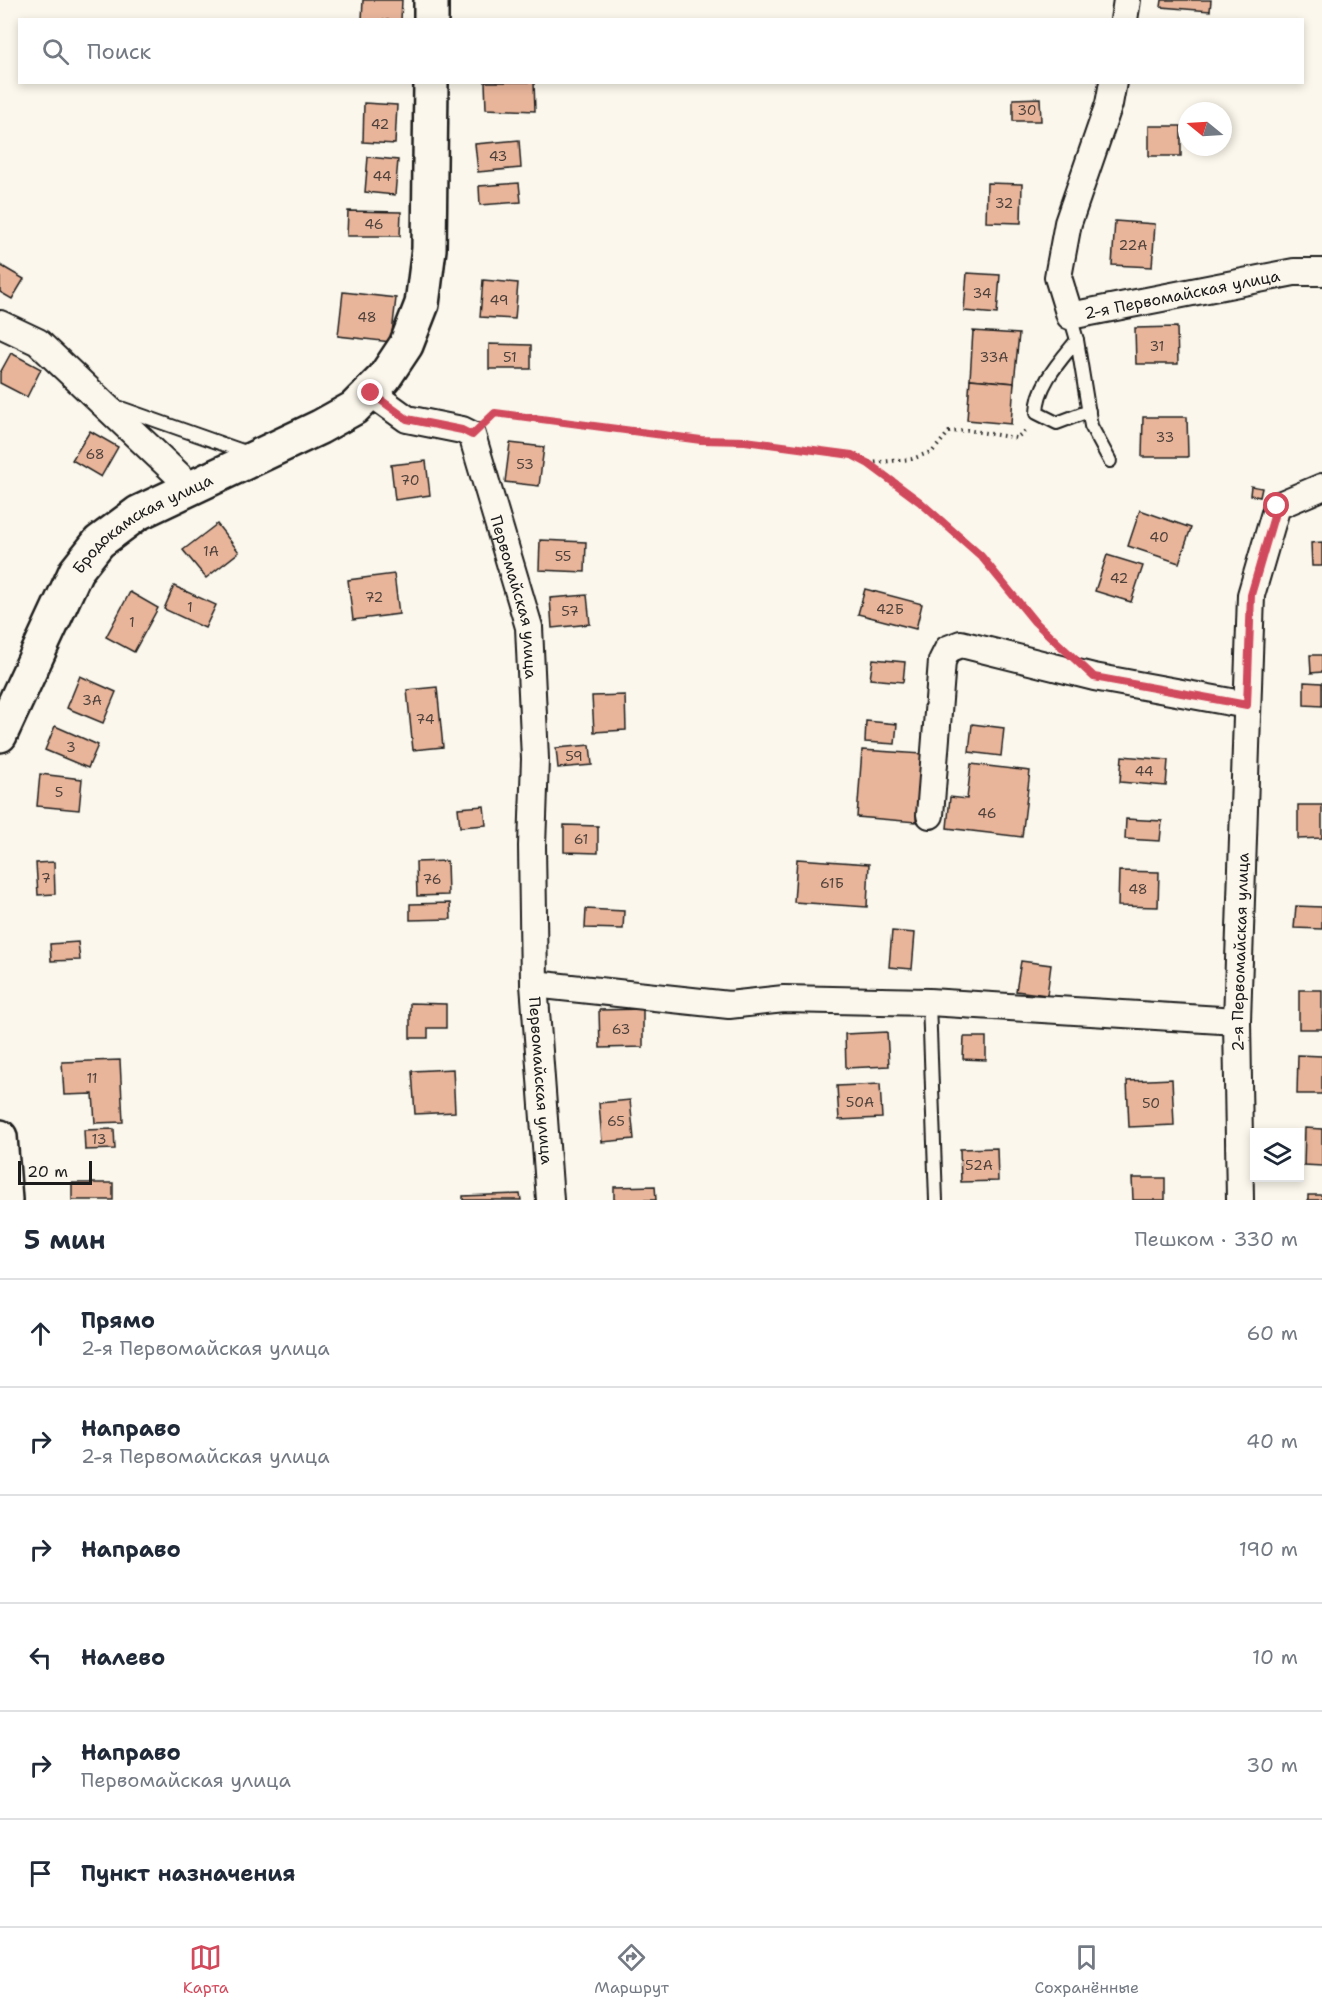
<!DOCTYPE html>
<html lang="ru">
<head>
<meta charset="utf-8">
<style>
  :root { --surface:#fff; --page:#f2f2f3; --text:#1f2937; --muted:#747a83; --line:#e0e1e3; --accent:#d1495b }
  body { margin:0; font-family:"Shantell Sans",sans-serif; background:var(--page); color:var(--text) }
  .controls { position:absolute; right:18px; bottom:18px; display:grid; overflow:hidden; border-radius:0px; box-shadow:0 3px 9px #0003 }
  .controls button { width:54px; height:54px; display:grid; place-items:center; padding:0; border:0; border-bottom:2px solid var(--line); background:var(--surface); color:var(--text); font:30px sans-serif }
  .compass { position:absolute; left:1178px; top:102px; width:54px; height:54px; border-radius:50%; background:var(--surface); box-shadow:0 3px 9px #0003; rotate:288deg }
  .scale { position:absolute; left:18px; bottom:15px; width:74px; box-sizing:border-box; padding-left:6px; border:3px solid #1c1c1c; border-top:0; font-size:16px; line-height:21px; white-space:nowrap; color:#1c1c1c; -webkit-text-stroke:4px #fbf7ec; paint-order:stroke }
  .stop { position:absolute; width:18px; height:18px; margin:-14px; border:4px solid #d1495b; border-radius:50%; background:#fff }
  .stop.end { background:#d1495b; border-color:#fff; box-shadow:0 2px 6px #0008 }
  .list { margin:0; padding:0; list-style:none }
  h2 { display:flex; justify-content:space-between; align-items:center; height:78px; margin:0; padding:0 24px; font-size:26px }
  h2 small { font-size:20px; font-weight:400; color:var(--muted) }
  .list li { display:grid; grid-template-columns:39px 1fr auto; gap:18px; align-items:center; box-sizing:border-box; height:108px; padding:0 24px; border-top:2px solid var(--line) }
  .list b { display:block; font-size:22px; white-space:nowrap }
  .list p { margin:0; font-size:20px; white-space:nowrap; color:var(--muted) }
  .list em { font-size:20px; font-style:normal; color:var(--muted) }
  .icon { flex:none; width:33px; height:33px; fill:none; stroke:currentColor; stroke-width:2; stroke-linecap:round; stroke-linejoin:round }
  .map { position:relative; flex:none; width:1322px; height:1200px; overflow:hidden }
  .search { position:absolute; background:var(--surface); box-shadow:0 3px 9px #0003; left:18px; right:18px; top:18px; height:66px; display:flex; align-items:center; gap:15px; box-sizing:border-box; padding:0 21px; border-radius:0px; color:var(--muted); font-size:22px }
  .sheet { height:726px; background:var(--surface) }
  nav { display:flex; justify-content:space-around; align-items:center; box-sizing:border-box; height:84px; border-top:2px solid var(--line); background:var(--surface); font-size:16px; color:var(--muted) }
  nav a { display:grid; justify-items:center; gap:3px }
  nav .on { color:var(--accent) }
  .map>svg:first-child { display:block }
  .building { fill:#e8b59a; stroke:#1c1c1c; stroke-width:1.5 }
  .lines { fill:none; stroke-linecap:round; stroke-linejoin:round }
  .lane-casing { stroke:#1c1c1c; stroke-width:16 }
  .street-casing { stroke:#1c1c1c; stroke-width:30 }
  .secondary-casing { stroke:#1c1c1c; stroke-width:38 }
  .path { stroke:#1c1c1c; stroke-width:4; stroke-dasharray:1.5 4.5; stroke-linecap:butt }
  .lane { stroke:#fbf7ec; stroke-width:12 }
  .street { stroke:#fbf7ec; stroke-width:26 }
  .secondary { stroke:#fbf7ec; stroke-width:33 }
  .route { stroke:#d1495b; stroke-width:8 }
  .labels { text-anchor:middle; stroke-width:6; stroke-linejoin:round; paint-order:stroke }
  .number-label { font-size:14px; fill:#4f423c }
  .street-label { font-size:16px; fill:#1c1c1c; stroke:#fbf7ec }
</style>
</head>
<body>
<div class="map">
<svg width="1322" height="1200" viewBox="0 0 1322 1200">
  <rect width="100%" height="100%" fill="#fbf7ec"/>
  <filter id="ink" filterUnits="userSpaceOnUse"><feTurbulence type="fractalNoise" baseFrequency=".0167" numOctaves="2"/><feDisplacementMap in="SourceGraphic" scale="12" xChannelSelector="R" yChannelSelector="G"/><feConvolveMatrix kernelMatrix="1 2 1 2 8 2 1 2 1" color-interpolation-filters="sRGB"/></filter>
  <g filter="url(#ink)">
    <!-- building -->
    <g class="building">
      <path d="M363 0H402L401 20H362Z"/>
      <path d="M1162 0H1211L1210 11 1161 7Z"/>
      <path d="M485 82H534L535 111 486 109Z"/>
      <path d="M1040 98 1041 121H1013V99Z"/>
      <path d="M364 103 397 105 395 144 363 142Z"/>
      <rect x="1149" y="126" width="32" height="30"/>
      <path d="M519 140 521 168 478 172 475 144Z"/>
      <path d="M368 157 398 160 395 195 365 192Z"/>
      <path d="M519 183 521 202 480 205 479 186Z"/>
      <path d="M987 183 1022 184 1021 223 986 222Z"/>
      <path d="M348 211 401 212 400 236H347Z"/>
      <path d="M1115 221 1155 224 1152 267 1112 265Z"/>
      <path d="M0 265 24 279 12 299 0 292Z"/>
      <path d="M967 273 1000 275 997 314 964 311Z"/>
      <path d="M483 280 518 283 515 319 480 317Z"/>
      <path d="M343 292 396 298 391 342 338 336Z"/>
      <path d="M1177 327 1178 364H1136L1135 328Z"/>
      <path d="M973 331 1019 334 1014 383 970 379Z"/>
      <path d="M489 344 531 345V369H489Z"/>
      <path d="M11 353 41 369 27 397 0 383V373Z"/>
      <path d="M970 379 1014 383 1011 424 967 420Z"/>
      <path d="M1143 417H1187L1188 457H1142Z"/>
      <path d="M90 431 118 447 101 477 72 460Z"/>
      <path d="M510 443 544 447 539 486 505 482Z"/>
      <path d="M426 461 430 495 395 500 391 465Z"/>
      <path d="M1251 486 1262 488 1260 497 1250 495Z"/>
      <path d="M1140 510 1191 528 1179 563 1128 546Z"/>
      <path d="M217 524 239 552 206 578 183 550Z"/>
      <path d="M540 540 586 542 585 572 539 570Z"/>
      <path d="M1322 542V566H1312L1311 543Z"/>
      <path d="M1107 555 1143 566 1131 602 1095 591Z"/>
      <path d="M394 574 399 614 353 620 348 580Z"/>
      <path d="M174 586 216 605 205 628 164 609Z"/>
      <path d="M865 589 922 604 916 629 858 614Z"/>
      <path d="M130 592 158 608 134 652 106 637Z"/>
      <path d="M587 595 590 624 552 628 550 598Z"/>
      <path d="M1310 655H1322V672L1311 673Z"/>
      <path d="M873 659 905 662 903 682 870 679Z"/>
      <path d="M80 676 116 692 103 723 67 708Z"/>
      <path d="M1304 682 1322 683V706L1304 705Z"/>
      <path d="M437 687 443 747 413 750 407 690Z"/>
      <path d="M625 695 626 730 594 732 592 696Z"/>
      <path d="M866 721 897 724 895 744 865 742Z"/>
      <path d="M972 724 1004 728 1001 756 969 752Z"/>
      <path d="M55 726 98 745 88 768 45 750Z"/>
      <path d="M590 745 592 765 558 768 556 748Z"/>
      <path d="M862 750 922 754 916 822 857 817Z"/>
      <path d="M1122 756 1168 760 1166 786 1120 782Z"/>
      <path d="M971 764 1030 771 1022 837 947 828 950 797 967 799Z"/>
      <path d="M40 774 82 779 79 810 37 806Z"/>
      <path d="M1298 805H1322V838L1298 839Z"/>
      <path d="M484 806 486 825 460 827 458 808Z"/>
      <path d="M1126 819 1162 821 1160 841 1125 839Z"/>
      <path d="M564 825 598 826V853L564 852Z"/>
      <path d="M797 859 869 864 867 907 794 902Z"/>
      <path d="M447 861 448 895 417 896 416 862Z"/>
      <path d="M54 862 55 894 38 895 36 863Z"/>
      <path d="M1119 871 1159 872 1158 907 1118 906Z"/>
      <path d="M450 903 451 919 410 920V904Z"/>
      <path d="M1296 906 1322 907V929L1294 928Z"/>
      <path d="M586 909 624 911 623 929 585 928Z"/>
      <path d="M892 931 915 933 912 969 889 967Z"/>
      <path d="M78 942 80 960 51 961 50 944Z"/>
      <path d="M1021 961 1051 965 1047 995 1016 991Z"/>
      <rect x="1299" y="990" width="23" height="39"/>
      <path d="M410 1003 446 1004V1028H428V1038H410Z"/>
      <path d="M643 1009V1047L600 1048 599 1010Z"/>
      <path d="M887 1032 889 1066 846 1068 845 1034Z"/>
      <path d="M964 1037H986V1060L963 1059Z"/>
      <path d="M1298 1055 1322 1056V1094H1297Z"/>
      <path d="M120 1060 123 1122 95 1123 93 1094 64 1095 62 1062Z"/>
      <path d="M453 1069 455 1112 415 1114 412 1071Z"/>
      <path d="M1172 1079 1174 1125 1129 1127 1127 1081Z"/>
      <path d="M880 1084 882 1118 839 1120 837 1086Z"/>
      <path d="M630 1100 634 1139 602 1142 599 1103Z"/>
      <path d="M1305 1128 1322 1129V1166L1304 1165Z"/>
      <path d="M114 1129 115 1149 85 1150 84 1130Z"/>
      <path d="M997 1148 998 1181 961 1182 960 1149Z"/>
      <path d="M1132 1178H1165V1200H1133Z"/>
      <rect x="72" y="1183" width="41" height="17"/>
      <path d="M655 1186 656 1200H614V1187Z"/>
      <path d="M520 1194 521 1200H463V1196Z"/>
      <rect x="1308" y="1195" width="14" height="5"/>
    </g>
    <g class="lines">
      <!-- lane casing -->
      <g class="lane-casing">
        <g id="lane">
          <path d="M1070 316 1077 340 1091 426 1110 461"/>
          <path d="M1077 340C1060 361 1037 385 1037 413L1057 423 1089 411"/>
          <path d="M115 406 251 454"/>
          <path d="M929 1002 936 1200"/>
        </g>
      </g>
      <!-- street casing -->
      <g class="street-casing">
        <g id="street">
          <path d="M1124 20 1127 0"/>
          <path id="s1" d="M1113 82 1109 104 1068 223 1058 277 1070 316 1294 272H1322"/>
          <path d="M0 324 38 342 192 488"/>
          <path id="s2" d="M371 393 407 419 462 430 472 435 529 627 535 759 532 846 534 984 550 1200"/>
          <path d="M930 815 942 661 948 649 961 644 1094 677 1247 705"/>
          <path d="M534 984 729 1005 784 999 929 1002 1237 1021"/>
          <path id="s3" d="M1240 1200 1237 1021 1251 595 1277 506 1322 487"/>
        </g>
      </g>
      <!-- secondary casing -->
      <g class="secondary-casing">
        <g id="secondary">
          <path d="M431 20V0"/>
          <path id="s4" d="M0 735 76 571 99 542 138 513 320 427 354 408 384 378 406 345 422 304 429 249 431 82"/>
          <path d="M0 1137 5 1200"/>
        </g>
      </g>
      <!-- path -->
      <g class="path">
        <path d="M490 418 495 413 701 440 745 441 852 455 869 463 920 502 981 556 1034 621 1055 641"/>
        <path d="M869 463 912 459 933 451 949 432 967 430 1016 438 1028 429"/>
      </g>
      <!-- lane -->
      <use href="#lane" class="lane"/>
      <!-- street -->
      <use href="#street" class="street"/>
      <!-- secondary -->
      <use href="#secondary" class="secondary"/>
    </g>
  </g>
  <g class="lines" filter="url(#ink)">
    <!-- route -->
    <path class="route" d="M371 393 407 419 462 430 472 435 495 413 701 440 745 441 852 455 869 464 920 502 981 556 1034 621 1094 677 1247 705 1251 595 1277 506"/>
  </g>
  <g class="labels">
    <!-- number labels -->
    <g class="number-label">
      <text x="1027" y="115">30</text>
      <text x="380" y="129">42</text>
      <text x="498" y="161">43</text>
      <text x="382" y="181">44</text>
      <text x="1004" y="208">32</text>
      <text x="374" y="229">46</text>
      <text x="1133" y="250">22А</text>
      <text x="982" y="298">34</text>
      <text x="499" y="305">49</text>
      <text x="367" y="322">48</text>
      <text x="1157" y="351">31</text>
      <text x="510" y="362">51</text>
      <text x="994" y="362">33А</text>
      <text x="1165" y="442">33</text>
      <text x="95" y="459">68</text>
      <text x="525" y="469">53</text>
      <text x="410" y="485">70</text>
      <text x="1159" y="542">40</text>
      <text x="211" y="556">1А</text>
      <text x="563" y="561">55</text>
      <text x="1119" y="583">42</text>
      <text x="374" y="602">72</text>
      <text x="190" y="612">1</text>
      <text x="890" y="614">42Б</text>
      <text x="570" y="616">57</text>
      <text x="132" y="627">1</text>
      <text x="92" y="705">3А</text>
      <text x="425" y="724">74</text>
      <text x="71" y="752">3</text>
      <text x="574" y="761">59</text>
      <text x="1144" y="776">44</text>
      <text x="59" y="797">5</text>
      <text x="987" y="818">46</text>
      <text x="581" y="844">61</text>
      <text x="46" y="883">7</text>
      <text x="432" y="884">76</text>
      <text x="832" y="888">61Б</text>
      <text x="1138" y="894">48</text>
      <text x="621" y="1034">63</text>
      <text x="92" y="1083">11</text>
      <text x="860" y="1107">50А</text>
      <text x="1151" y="1108">50</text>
      <text x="616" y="1126">65</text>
      <text x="99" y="1144">13</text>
      <text x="979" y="1170">52А</text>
    </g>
    <!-- street labels -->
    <g class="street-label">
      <text dy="6" stroke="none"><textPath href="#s1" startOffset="358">2-я Первомайская улица</textPath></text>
      <text dy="6" stroke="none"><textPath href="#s4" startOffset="264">Бродокамская улица</textPath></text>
      <text dy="6" stroke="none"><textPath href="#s2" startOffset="280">Первомайская улица</textPath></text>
      <text dy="6" stroke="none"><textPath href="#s3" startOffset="248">2-я Первомайская улица</textPath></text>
      <text dy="6" stroke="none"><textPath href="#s2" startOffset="766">Первомайская улица</textPath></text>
    </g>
  </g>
</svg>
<div class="controls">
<button><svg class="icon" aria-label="layers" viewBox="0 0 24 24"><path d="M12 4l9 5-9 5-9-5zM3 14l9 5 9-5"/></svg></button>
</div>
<svg class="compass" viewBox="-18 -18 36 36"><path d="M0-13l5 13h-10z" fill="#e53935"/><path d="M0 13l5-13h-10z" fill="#747a83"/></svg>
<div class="scale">20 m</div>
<div class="stop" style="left:1277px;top:506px"></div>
<div class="stop end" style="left:371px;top:393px"></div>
<div class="search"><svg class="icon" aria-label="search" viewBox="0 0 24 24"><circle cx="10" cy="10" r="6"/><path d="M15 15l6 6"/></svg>Поиск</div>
</div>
<section class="sheet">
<h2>5 мин<small>Пешком · 330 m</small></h2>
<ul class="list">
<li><svg class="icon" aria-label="ahead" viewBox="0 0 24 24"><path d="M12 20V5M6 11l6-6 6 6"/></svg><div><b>Прямо</b><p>2-я Первомайская улица</p></div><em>60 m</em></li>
<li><svg class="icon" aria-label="right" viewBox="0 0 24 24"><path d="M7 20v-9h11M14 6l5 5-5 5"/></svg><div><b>Направо</b><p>2-я Первомайская улица</p></div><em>40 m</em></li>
<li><svg class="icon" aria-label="right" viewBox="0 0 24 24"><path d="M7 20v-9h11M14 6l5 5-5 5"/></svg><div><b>Направо</b></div><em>190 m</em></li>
<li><svg class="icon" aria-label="left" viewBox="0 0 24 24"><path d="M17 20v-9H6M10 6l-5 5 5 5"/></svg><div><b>Налево</b></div><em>10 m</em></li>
<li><svg class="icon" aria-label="right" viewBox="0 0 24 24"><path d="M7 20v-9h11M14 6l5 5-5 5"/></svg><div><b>Направо</b><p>Первомайская улица</p></div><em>30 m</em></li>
<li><svg class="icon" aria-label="arrive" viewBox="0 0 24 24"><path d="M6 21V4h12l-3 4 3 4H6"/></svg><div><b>Пункт назначения</b></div></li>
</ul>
</section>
<nav>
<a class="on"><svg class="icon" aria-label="map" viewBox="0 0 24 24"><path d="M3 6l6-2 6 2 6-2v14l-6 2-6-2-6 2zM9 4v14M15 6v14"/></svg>Карта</a>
<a><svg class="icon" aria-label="directions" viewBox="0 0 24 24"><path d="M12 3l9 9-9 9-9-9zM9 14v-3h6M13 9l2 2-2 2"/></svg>Маршрут</a>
<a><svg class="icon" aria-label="saved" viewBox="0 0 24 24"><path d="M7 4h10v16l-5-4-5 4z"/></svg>Сохранённые</a>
</nav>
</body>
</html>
